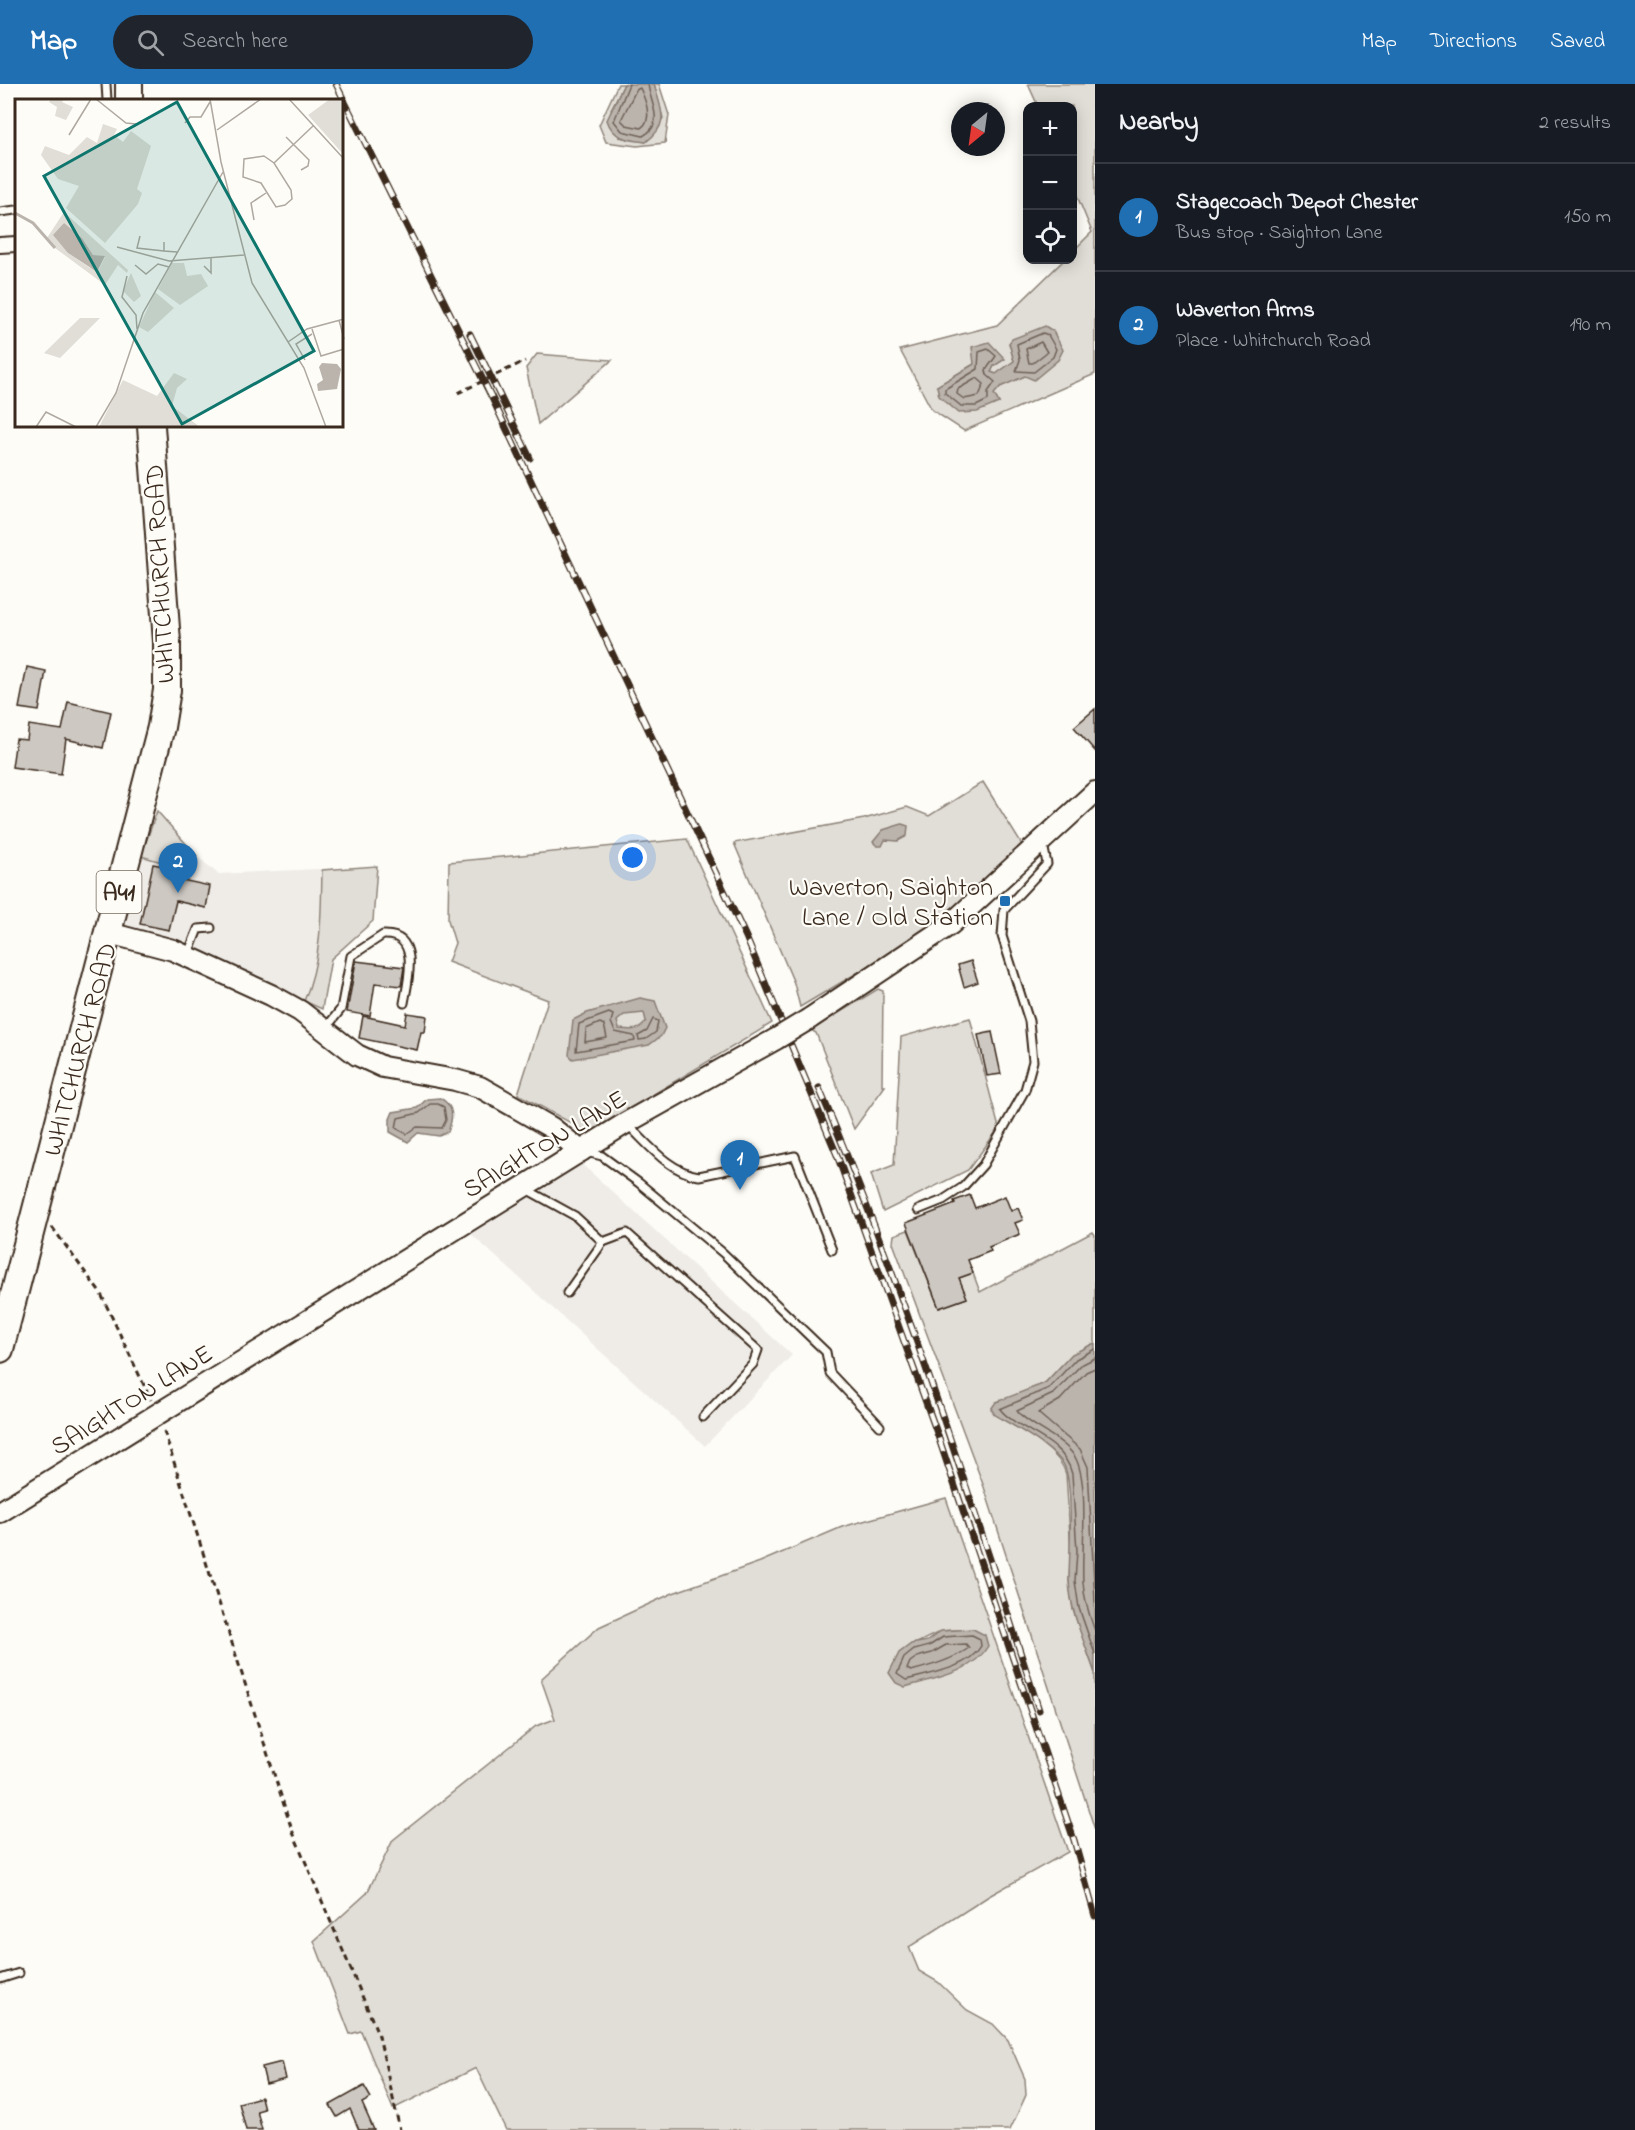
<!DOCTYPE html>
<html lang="en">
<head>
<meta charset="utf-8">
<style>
  :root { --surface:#171b24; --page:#20242c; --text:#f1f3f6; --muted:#9ea1a6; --line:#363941; --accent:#1f6fb2 }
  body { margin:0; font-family:"Indie Flower",sans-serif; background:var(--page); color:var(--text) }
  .controls { position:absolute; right:18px; top:18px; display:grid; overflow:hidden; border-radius:12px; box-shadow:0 3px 15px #0003 }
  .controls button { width:54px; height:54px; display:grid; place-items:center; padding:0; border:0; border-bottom:2px solid var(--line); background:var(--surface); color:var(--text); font:30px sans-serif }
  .compass { position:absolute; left:951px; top:18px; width:54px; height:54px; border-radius:50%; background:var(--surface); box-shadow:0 3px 15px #0003; rotate:209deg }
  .you { position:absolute; left:633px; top:774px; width:21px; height:21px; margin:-15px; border:4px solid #fff; border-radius:50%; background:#1a73e8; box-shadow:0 0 0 9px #1a73e833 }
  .badge { display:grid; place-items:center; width:39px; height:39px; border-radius:50%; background:var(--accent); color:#fff; font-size:20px; font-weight:700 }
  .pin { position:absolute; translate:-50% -50px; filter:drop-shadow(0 2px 3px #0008) }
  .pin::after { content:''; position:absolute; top:32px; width:21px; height:18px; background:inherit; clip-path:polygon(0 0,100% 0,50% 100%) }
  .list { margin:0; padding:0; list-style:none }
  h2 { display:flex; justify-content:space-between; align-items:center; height:78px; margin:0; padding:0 24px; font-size:26px }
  h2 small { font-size:20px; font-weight:400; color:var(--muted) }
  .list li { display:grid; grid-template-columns:39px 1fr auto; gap:18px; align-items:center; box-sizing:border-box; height:108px; padding:0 24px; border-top:2px solid var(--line) }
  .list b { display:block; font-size:22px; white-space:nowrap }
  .list p { margin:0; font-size:20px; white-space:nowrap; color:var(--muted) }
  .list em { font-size:20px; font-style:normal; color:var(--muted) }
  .icon { flex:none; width:33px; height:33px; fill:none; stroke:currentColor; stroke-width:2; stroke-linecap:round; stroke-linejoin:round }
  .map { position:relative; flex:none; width:1095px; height:2046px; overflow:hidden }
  header { display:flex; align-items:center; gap:36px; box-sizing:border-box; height:84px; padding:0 30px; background:var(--accent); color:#fff }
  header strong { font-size:28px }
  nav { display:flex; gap:33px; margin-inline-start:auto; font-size:21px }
  .search { width:420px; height:54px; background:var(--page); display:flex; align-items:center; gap:15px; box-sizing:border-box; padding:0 21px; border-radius:33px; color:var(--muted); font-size:22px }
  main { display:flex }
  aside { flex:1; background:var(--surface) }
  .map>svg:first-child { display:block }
  .built { fill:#efece7 }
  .green { fill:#e1ded7; stroke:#8e847a; stroke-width:1.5; fill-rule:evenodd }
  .water { fill:#bbb4ad; stroke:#887d74; stroke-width:1.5; fill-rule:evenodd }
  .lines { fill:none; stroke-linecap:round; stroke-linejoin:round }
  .shore { stroke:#6e6157; stroke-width:1.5 }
  .building { fill:#cdc8c2; stroke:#3b2a1e; stroke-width:1.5 }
  .lane-casing { stroke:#3b2a1e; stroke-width:11 }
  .street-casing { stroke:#3b2a1e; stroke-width:18 }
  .secondary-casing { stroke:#3b2a1e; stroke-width:24 }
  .highway-casing { stroke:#3b2a1e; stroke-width:30 }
  .path { stroke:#3b2a1e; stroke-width:3; stroke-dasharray:6 4.5; stroke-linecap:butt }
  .lane { stroke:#fdfcf7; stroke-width:7 }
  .street { stroke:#fdfcf7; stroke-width:14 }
  .secondary { stroke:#fdfcf7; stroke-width:20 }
  .highway { stroke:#fdfcf7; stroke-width:26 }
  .rail-casing { stroke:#3b2a1e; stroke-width:7 }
  .rail { stroke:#fdfcf7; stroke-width:4.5; stroke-dasharray:14; stroke-linecap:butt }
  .secondary-bridge-casing { stroke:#3b2a1e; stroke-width:24; stroke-linecap:butt }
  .path-bridge { stroke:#3b2a1e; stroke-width:3; stroke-dasharray:6 4.5; stroke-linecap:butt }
  .secondary-bridge { stroke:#fdfcf7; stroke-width:20 }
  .poi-dot { fill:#1f6fb2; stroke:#fdfcf7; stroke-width:2 }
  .labels { text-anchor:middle; stroke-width:4.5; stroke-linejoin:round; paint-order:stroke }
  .shield { fill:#fdfcf7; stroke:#75695f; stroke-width:1.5 }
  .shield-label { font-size:24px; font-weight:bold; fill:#3b2a1e }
  .street-label { font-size:26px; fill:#3b2a1e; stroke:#fdfcf7 }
  .poi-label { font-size:26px; fill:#3b2a1e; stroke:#fdfcf7; text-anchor:end }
  .inset-river { fill:none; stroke:#bbb4ad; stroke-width:3 }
  .inset-road { fill:none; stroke:#afa8a0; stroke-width:1.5 }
  .view { fill:#0f766e; fill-opacity:0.15; stroke:#0f766e; stroke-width:3 }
  .inset-edge { fill:none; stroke:#3b2a1e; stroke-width:3 }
</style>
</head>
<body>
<header>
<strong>Map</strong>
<div class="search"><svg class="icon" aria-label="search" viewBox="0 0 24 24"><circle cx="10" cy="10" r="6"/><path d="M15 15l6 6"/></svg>Search here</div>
<nav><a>Map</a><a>Directions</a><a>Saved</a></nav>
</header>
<main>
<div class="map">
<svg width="1095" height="2046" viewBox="0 0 1095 2046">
  <rect width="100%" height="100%" fill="#fdfcf7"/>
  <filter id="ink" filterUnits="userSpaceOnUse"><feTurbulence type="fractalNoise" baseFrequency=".0167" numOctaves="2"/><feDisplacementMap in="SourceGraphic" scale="12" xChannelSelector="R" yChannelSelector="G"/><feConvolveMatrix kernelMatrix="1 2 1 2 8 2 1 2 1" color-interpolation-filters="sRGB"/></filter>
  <g filter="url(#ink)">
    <!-- built -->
    <g class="built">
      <path d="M141 772 175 782 197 772 218 790 377 782 373 837 331 875 322 925 197 869 123 843Z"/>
      <path d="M573 1072 792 1271 705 1362 461 1141Z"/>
    </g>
    <!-- green -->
    <g class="green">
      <path d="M618 0H624L611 25 619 53 646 58 663 34 654 0H659L669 31 665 59 637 62 606 58 599 41Z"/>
      <path d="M1028 0H1095V290L964 347 932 326 900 266 997 241 1064 176H1072L1073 167 1092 148 1073 102 1072 22H1038ZM1009 259 1025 292 1000 303 994 310 999 319 937 302 974 280 994 282 991 288 996 290 1014 277Z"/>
      <path d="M537 270 612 276 538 340 526 284Z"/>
      <path d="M983 698 1024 764 955 826 909 858 800 923 794 899 734 759 864 735 907 723 929 732Z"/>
      <path d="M157 727 197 772 175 782 141 772Z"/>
      <path d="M687 755 772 939 589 1049 518 1010 548 916 448 878 455 859 448 836 449 778Z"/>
      <path d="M377 782 373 837 331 875 322 925 304 917C322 875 321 831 322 786Z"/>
      <path d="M878 905 883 907 882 1002H885L854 1045 816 949 811 946Z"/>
      <path d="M970 934 999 1044 968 1086 883 1128 871 1090 894 1081 901 953Z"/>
      <path d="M908 1146 939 1224 967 1214 959 1194 973 1189 980 1208 1093 1148 1095 1151V1259L1072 1270 1046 1298 995 1331C1018 1345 1058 1363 1066 1390L1071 1467 1069 1497 1073 1526 1095 1589V1746L984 1403 893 1159 894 1151Z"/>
      <path d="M946 1414 1068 1768 989 1812 909 1863 919 1887 938 1898 967 1926 993 1940 1008 1956 1025 1995 1026 2011 1010 2046H506L476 1984 393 2025 361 1947 350 1950 314 1857 367 1809 393 1756 536 1642 555 1635 541 1595 599 1543 673 1509 760 1478 842 1443ZM973 1545 899 1569C906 1564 936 1549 943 1547 953 1545 963 1547 973 1545Z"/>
    </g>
    <!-- water -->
    <g class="water">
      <path d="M624 0H654C661 26 671 39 646 58 629 56 613 55 607 36Z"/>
      <path d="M1045 242 1053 247 1063 266 1058 276 1034 296 1025 292 1000 303 994 310 999 319 977 328 959 329 939 312 937 302 974 280 972 263 989 258 1005 275 994 282 991 288 996 290 1014 277 1009 259 1012 255Z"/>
      <path d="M902 740 908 742 907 752 898 757 885 756 882 762H877L873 758 883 746Z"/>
      <path d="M640 914 655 917 665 944 661 952 649 961 573 975 569 971 573 936 587 929ZM644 929 646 937C640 948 630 946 619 945L617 937 624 931Z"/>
      <path d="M440 1014C455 1022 453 1034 448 1048L439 1052 418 1049 408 1058 390 1048V1035L393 1028 417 1024 427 1015Z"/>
      <path d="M1095 1259V1589C1085 1559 1070 1528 1069 1496 1069 1474 1075 1394 1062 1378 1044 1358 1017 1344 995 1331L991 1325 996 1318 1045 1299 1072 1270Z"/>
      <path d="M973 1545 985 1551 988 1562C973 1589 932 1595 905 1603L896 1599 889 1589 899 1569 911 1560 927 1557 941 1547Z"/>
    </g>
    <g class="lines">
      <!-- shore -->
      <g class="shore">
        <path d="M629 0 614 37 622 47 643 52C666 39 650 20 648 0"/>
        <path d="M640 4C645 15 654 36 641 44L626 41 621 36 636 6Z"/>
        <path d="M1043 249 1048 251 1056 265 1053 273 1034 288 1016 287 1020 276 1017 260Z"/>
        <path d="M1041 258 1047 268 1033 279H1029L1026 265Z"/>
        <path d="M988 265 996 272 986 286 987 291 995 298 988 308V316L976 322H961L945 309V305L978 285 979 268Z"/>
        <path d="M977 294 984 300 979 312 964 315 957 310 958 305Z"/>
        <path d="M609 929 613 931 611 938 615 948 634 952 635 957 576 967 579 940Z"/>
        <path d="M653 935 658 937 656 948 646 955 639 956 638 952 647 947Z"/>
        <path d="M600 939 604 941 607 954 585 958 586 945Z"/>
        <path d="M430 1020H438L444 1023 446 1036 442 1044 417 1043 407 1050 396 1044 398 1034 419 1029Z"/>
        <path d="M1095 1265 1076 1275 1049 1304 1000 1325C1018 1348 1063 1353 1072 1390L1077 1467 1075 1497 1079 1524 1095 1570"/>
        <path d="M1095 1274 1081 1281 1053 1310 1017 1327C1030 1343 1063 1353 1075 1373 1090 1400 1081 1466 1083 1498 1084 1515 1089 1531 1095 1547"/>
        <path d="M1095 1284 1086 1288 1060 1316 1038 1329 1080 1365 1088 1383 1095 1518"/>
        <path d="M972 1551 980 1555 981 1562C969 1584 928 1590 906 1596L897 1590 904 1574 914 1566 929 1562 943 1553Z"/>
        <path d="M966 1560 969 1564C952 1576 930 1582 911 1587L907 1585 910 1578 917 1573 932 1569 946 1561Z"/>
      </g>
    </g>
    <!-- building -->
    <g class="building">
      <path d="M27 583 46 587 39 627 19 624Z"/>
      <path d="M68 618 111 628 103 664 66 655 61 690 12 683 16 655 27 656 29 641 62 646Z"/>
      <path d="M1095 625V667L1074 643Z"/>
      <path d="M153 780 179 785 177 795 210 802 206 824 176 817 169 846 140 840Z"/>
      <path d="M356 877 404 883 401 902 375 899 370 932 347 928Z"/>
      <path d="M971 877 978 898 964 903 958 881Z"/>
      <path d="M407 929 427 932 425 948H421L417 966 359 954 363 932 405 941Z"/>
      <path d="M992 948 1001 990 987 992 978 951Z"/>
      <path d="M970 1111 975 1124 1005 1112 1011 1127 1018 1124 1023 1136 1015 1139 1020 1150 989 1163 991 1167 968 1176 973 1189 959 1194 967 1214 939 1224 906 1139 955 1120 954 1117Z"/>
      <path d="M282 1978 286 1995 266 2000 262 1983Z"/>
      <path d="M364 2002 371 2014 362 2019 374 2046H359L350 2025 337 2033 330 2021Z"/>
      <path d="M261 2013 264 2025 257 2027 262 2046H246L239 2019Z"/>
    </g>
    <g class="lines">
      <!-- lane casing -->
      <g class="lane-casing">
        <g id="lane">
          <path d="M106 0 107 16"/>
          <path d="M0 128 16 126"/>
          <path d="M188 870 198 845 211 844"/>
          <path d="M326 944 341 925 351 872 383 851C421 849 408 897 404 919"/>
          <path d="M628 1041C649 1061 669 1088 699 1092L795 1072 832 1166"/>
          <path d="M586 1068 602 1072 639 1099 723 1169 826 1268 830 1289 880 1342"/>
          <path d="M526 1105 575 1132 603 1158 567 1209"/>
          <path d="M918 1126 943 1116 963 1103 983 1081 1025 1006 1033 977 1029 937 1002 852 1004 826 1047 780 1043 760"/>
          <path d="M603 1158 627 1149 758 1266 753 1280 703 1333"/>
          <path d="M0 1895 19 1889"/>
        </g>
      </g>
      <!-- street casing -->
      <g class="street-casing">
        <path id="street" d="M0 161 16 160"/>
      </g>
      <!-- secondary casing -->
      <g class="secondary-casing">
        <g id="secondary">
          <path d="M109 849 173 866 271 911 300 927 357 971 383 983 455 996 480 1003 552 1044 581 1067"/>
          <path d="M809 935 951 840 1095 708"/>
          <path d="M0 1428 626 1039 776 955"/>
        </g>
      </g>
      <!-- highway casing -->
      <g class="highway-casing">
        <g id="highway">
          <path d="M129 0V16"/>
          <path d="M0 1265 161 643 167 606V558L151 342"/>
        </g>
      </g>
      <!-- path -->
      <g class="path">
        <path d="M52 1143 101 1210 151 1316"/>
        <path d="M164 1347 292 1746 379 1952 400 2046"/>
      </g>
      <!-- lane -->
      <use href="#lane" class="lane"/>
      <!-- street -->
      <use href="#street" class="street"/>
      <!-- secondary -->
      <use href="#secondary" class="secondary"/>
      <!-- highway -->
      <use href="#highway" class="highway"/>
      <!-- rail casing -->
      <g class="rail-casing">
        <g id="rail">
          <path d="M336 0 492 314 746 853 837 1071 937 1349 1074 1756 1095 1832"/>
          <path d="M470 250 530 374"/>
          <path d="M819 1004C905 1206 971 1417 1039 1626"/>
        </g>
      </g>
      <!-- rail -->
      <use href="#rail" class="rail"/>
      <!-- secondary-bridge casing -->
      <g class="secondary-bridge-casing">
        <path id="secondary-bridge" d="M776 955 809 935"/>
      </g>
      <!-- path-bridge -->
      <path class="path-bridge" d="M458 309 525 277"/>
      <!-- secondary-bridge -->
      <use href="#secondary-bridge" class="secondary-bridge"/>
    </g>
  </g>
  <!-- markers -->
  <rect class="poi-dot" x="999" y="811" width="12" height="12" rx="3"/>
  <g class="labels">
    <!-- shield labels -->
    <rect class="shield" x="96.5" y="787" width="45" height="42" rx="4.5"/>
    <g class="shield-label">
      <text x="119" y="816">A41</text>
    </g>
    <!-- street labels -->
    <g class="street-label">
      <text transform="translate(159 490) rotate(-93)" y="9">WHITCHURCH ROAD</text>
      <text transform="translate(79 965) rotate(-75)" y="9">WHITCHURCH ROAD</text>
      <text transform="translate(544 1059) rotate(-31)" y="9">SAIGHTON LANE</text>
      <text transform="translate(131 1315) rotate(-32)" y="9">SAIGHTON LANE</text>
    </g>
    <!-- poi labels -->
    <g class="poi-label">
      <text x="993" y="811">Waverton, Saighton<tspan x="993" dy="30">Lane / Old Station</tspan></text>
    </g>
  </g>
  <!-- overview -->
  <g transform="translate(15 15)">
    <rect width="328" height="328" fill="#fdfcf7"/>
    <path d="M36 0H49L47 3 58 8 51 21 40 17 42 8 34 3ZM315 0H328V55L293 16ZM88 25 102 30 99 36 108 43 116 32 136 47 122 90 127 94 123 105 90 144 51 109 64 87 43 80 26 56 30 47 54 56 72 38 82 44ZM49 113 113 171 112 174 103 166 90 186 40 149 32 139ZM48 124 67 139 78 156 90 158 84 170 75 169 53 154ZM157 164H169L172 177 186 175 193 187 165 206 143 190ZM116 174 126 197 119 203 108 192ZM140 193 159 209 133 233 124 228ZM65 219H85L45 259 29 254ZM159 274 172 280 162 289 157 307 185 328H84L108 281 142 297Z" fill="#e1ded7" fill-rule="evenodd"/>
    <path d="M49 124 67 139 78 156 90 157 82 173 53 154 38 136ZM307 264 322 265 326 270 322 290 303 292 302 285 308 281 304 268Z" fill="#bbb4ad"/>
    <path class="inset-river" d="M0 114 18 124 40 149"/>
    <path class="inset-road" d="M81 0 111 24 121 25M195 0 206 63 237 184 289 269 311 328M274 0 329 60M170 24 175 18H186L195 3M202 31 246 0M54 36 76 0M271 38 294 61 293 67 286 71M249 57 259 64 276 91 277 100 270 106 261 108 246 84 228 78 229 60ZM259 64 298 27M239 121 236 104 251 94M125 137 122 149 149 152M149 143V152L162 153M102 148 154 162 229 156M120 166 131 175 143 165 154 168M189 167 196 174V159M112 177 107 198 121 216 122 230M324 221 329 240M297 230 306 257 329 250M273 243 292 230 329 220M290 261 281 245 297 235M21 328 31 313 61 328M81 328 101 294 128 214 208 73"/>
    <path class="view" d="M162 3 299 252 167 325 29 77Z"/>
    <rect width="328" height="328" class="inset-edge"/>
  </g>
</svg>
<div class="controls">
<button>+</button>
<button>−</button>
<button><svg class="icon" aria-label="locate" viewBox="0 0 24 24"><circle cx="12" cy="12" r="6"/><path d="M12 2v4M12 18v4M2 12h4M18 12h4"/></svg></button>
</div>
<svg class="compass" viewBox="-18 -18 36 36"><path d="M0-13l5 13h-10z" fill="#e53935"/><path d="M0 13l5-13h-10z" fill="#9ea1a6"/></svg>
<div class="you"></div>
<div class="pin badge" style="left:740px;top:1106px">1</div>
<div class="pin badge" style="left:178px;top:809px">2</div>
</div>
<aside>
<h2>Nearby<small>2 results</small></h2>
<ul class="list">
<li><span class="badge">1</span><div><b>Stagecoach Depot Chester</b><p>Bus stop · Saighton Lane</p></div><em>150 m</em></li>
<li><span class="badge">2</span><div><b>Waverton Arms</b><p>Place · Whitchurch Road</p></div><em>190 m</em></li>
</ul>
</aside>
</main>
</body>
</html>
